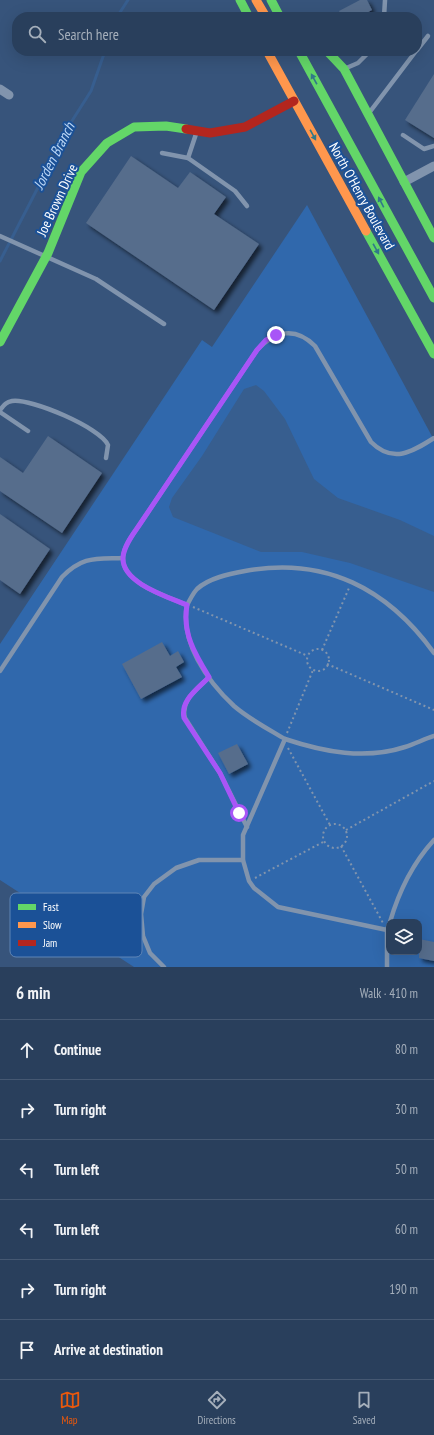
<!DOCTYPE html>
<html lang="en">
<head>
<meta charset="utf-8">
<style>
  :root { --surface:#293f5c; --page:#314662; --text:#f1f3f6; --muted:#a5afbb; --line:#455872; --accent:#ea580c }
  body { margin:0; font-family:"PT Sans Narrow",sans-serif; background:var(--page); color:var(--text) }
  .controls { position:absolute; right:12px; bottom:12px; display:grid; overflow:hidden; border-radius:8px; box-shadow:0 4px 16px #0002 }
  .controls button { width:36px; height:36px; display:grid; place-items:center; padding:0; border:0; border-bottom:1px solid var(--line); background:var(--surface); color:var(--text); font:20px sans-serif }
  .stop { position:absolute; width:12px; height:12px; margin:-9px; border:3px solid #a855f7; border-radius:50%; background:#fff }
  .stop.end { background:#a855f7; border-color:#fff; box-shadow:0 1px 4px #0008 }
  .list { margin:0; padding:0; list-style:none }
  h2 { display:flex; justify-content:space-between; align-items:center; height:52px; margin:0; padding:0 16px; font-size:17px }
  h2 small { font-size:13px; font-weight:400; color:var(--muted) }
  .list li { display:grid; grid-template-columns:26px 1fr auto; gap:12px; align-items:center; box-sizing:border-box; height:60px; padding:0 16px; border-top:1px solid var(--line) }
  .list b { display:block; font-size:15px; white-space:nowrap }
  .list em { font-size:13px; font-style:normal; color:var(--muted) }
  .icon { flex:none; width:22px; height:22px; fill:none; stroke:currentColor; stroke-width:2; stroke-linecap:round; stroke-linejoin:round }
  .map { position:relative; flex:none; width:434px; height:967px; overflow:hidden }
  .search { position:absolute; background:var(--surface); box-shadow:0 4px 16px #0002; left:12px; right:12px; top:12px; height:44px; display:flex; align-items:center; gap:10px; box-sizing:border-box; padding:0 14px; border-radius:16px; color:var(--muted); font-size:15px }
  .sheet { height:412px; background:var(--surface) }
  nav { display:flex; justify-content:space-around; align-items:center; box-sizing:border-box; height:56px; border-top:1px solid var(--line); background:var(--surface); font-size:11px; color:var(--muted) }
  nav a { display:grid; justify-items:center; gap:2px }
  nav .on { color:var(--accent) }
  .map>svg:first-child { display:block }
  .green { fill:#3068ac; fill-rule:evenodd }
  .water { fill:#375e8f }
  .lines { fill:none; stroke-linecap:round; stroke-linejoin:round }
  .stream { stroke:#375e8f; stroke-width:3 }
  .building { fill:#566d8c; filter:url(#shadow) }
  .path { stroke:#8194ad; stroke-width:2; stroke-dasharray:2 3; stroke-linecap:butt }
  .lane { stroke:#8194ad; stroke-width:4.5 }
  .street { stroke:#8194ad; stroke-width:9 }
  .fast { stroke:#63d668; stroke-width:9 }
  .slow { stroke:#ff974d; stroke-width:9 }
  .jam { stroke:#b3261e; stroke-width:9 }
  .oneway { fill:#317989 }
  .route { stroke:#a855f7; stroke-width:5 }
  .labels { text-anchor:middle; stroke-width:4; stroke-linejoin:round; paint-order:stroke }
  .street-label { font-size:14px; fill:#fff; stroke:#1b5197 }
  .water-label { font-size:15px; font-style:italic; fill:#bcd7f6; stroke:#1b5197 }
  .key { fill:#1b5197; stroke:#5f85b6; stroke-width:1 }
  .key-label { font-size:11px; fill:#fff }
</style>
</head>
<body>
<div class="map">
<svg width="434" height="967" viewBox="0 0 434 967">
  <defs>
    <filter id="shadow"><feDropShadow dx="3.5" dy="3.5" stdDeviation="2" flood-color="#0009"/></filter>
  </defs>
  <rect width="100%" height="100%" fill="#37547b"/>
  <!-- green -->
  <path class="green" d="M307 205 434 440V967H134L0 880V644L202 340 212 347ZM389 922H419V952H389Z"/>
  <!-- water -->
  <path class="water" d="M256 385 264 391 285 419 314 479 338 498 400 520 434 536V592L350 563 302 552H261L173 517 169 507 172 498 202 456 244 389Z"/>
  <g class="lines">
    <!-- stream -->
    <g class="stream">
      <path d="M117 17 128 0"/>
      <path d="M0 261 47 170 58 156 70 124 91 91 105 51"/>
    </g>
  </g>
  <!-- building -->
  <g class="building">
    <path d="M360 0H367L372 10 359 17H342L339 11Z"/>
    <path d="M434 74V138L405 120Z"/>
    <path d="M131 156 178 188 190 172 226 197 214 214 259 244 214 310 86 223Z"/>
    <path d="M48 436 102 473 62 533 0 491V457L23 473Z"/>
    <path d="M0 514 50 549 20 594 0 580Z"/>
    <path d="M162 642 170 656 178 651 184 662 176 667 182 677 141 699 122 664Z"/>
    <path d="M237 744 248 764 229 774 218 753Z"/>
    <path d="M419 939 434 942V961L419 958Z"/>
  </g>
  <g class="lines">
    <!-- path -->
    <g class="path">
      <path d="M193 607 308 656"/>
      <circle cx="318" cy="660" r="11"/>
      <path d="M322 650 349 588"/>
      <path d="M327 664 434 710"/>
      <path d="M287 733 313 670"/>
      <path d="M288 748 330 825"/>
      <circle cx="335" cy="836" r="12"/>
      <path d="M346 830 434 781"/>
      <path d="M341 846 383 923"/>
      <path d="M255 878 325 841"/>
    </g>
    <!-- lane -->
    <g class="lane">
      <path d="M384 17 385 0"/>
      <path d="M417 50 428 36"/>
      <path d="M344 69 358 63 370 51"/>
      <path d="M369 113 416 51"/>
      <path d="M197 131 188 158 235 191 247 206"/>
      <path d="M403 135 424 149 434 146"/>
      <path d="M162 153 188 158"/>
      <path d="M0 236 96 279 164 324"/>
      <path d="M0 410C4 405 6 402 12 401 31 398 101 428 108 445L106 458"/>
      <path d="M0 412 28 431"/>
      <path d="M187 605C190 600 193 593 197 589 209 578 229 574 245 571 325 556 388 589 434 653"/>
      <path d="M0 671 62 577C83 556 95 559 123 558"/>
      <path d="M209 677C198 689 180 700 185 718L220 773 247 827"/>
      <path d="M285 739C324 752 365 760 405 747 415 744 424 739 434 736"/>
      <path d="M390 922C399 891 412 864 434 840"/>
      <path d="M387 930 278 907 254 888 249 881 243 860V835L285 739C268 729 249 719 234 706 207 681 180 642 187 605 168 597 121 583 123 557 124 545 134 533 140 524L257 350C275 331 295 326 315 346L371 442C393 464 412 452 434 438"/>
      <path d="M164 967 150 953 143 936 141 914 144 897 154 884 176 868 199 860H243"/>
      <path d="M387 967V930L389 924"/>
    </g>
    <!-- street -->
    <g class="street">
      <path d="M0 89 9 95"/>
      <path d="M404 182 434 166"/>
    </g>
    <!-- fast -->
    <g class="fast">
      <path d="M240 0 249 17"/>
      <path d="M271 0 280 17"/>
      <path d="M299 51 434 298"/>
      <path d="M327 51 344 69 434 238"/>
      <path d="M366 231 434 354"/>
      <path d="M0 342 48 253 81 172 107 143 134 127 166 126 186 129"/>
    </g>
    <!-- slow -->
    <g class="slow">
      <path d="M256 0 266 17"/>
      <path d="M267 51 366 231"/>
    </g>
    <!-- jam -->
    <path class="jam" d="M186 129 210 133 245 127 294 101"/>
  </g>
  <!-- one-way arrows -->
  <defs><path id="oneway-solid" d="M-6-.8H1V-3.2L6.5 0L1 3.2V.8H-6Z"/></defs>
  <g class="oneway">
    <use href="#oneway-solid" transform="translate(314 79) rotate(-119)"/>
    <use href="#oneway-solid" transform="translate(313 135) rotate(61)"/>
    <use href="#oneway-solid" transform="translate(381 202) rotate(-117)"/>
    <use href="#oneway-solid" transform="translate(376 249) rotate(61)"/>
  </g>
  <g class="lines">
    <!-- route -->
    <path class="route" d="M239 813 220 773 184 718C180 700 198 689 209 677 195 654 182 633 187 605 168 597 121 583 123 557 124 545 134 533 140 524L257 350 266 340 276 335"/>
  </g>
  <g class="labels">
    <!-- street labels -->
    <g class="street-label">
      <text transform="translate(362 196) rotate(61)" y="5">North O'Henry Boulevard</text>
      <text transform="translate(57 200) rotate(-65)" y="5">Joe Brown Drive</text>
    </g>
    <!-- water labels -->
    <g class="water-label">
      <text transform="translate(54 156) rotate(-63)" y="5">Jorden Branch</text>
    </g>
  </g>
  <!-- legend -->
  <rect x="10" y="893" width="132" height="64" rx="6" class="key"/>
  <rect x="18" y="904" width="18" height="6" fill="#63d668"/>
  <rect x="18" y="922" width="18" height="6" fill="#ff974d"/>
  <rect x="18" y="940" width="18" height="6" fill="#b3261e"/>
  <g class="key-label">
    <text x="43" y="911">Fast</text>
    <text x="43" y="929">Slow</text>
    <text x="43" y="947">Jam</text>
  </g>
</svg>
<div class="controls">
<button><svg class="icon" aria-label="layers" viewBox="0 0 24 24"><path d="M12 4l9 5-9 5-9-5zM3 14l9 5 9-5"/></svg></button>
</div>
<div class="stop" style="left:239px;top:813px"></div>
<div class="stop end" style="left:276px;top:335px"></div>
<div class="search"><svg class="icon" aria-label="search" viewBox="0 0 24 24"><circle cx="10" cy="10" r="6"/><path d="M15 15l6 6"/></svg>Search here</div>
</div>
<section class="sheet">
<h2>6 min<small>Walk · 410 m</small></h2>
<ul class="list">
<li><svg class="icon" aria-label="ahead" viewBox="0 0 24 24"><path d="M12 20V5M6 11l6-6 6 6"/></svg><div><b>Continue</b></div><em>80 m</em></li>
<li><svg class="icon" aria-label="right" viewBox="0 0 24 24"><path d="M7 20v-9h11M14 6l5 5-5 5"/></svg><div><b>Turn right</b></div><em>30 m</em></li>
<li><svg class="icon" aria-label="left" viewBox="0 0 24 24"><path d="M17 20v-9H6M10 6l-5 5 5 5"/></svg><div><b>Turn left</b></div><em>50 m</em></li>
<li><svg class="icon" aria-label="left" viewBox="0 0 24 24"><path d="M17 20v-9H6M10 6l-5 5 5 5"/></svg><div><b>Turn left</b></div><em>60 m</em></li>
<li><svg class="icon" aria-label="right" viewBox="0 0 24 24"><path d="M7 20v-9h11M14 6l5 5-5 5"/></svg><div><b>Turn right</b></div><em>190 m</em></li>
<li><svg class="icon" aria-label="arrive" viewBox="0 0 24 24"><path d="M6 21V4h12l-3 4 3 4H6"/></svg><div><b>Arrive at destination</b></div></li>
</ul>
</section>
<nav>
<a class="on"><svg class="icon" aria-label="map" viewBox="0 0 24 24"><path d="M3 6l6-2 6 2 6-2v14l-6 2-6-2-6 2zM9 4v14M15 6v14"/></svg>Map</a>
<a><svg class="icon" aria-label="directions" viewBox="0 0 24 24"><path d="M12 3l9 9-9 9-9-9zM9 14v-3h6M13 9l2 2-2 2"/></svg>Directions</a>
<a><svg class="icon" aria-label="saved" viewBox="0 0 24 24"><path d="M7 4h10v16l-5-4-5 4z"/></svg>Saved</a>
</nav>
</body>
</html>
